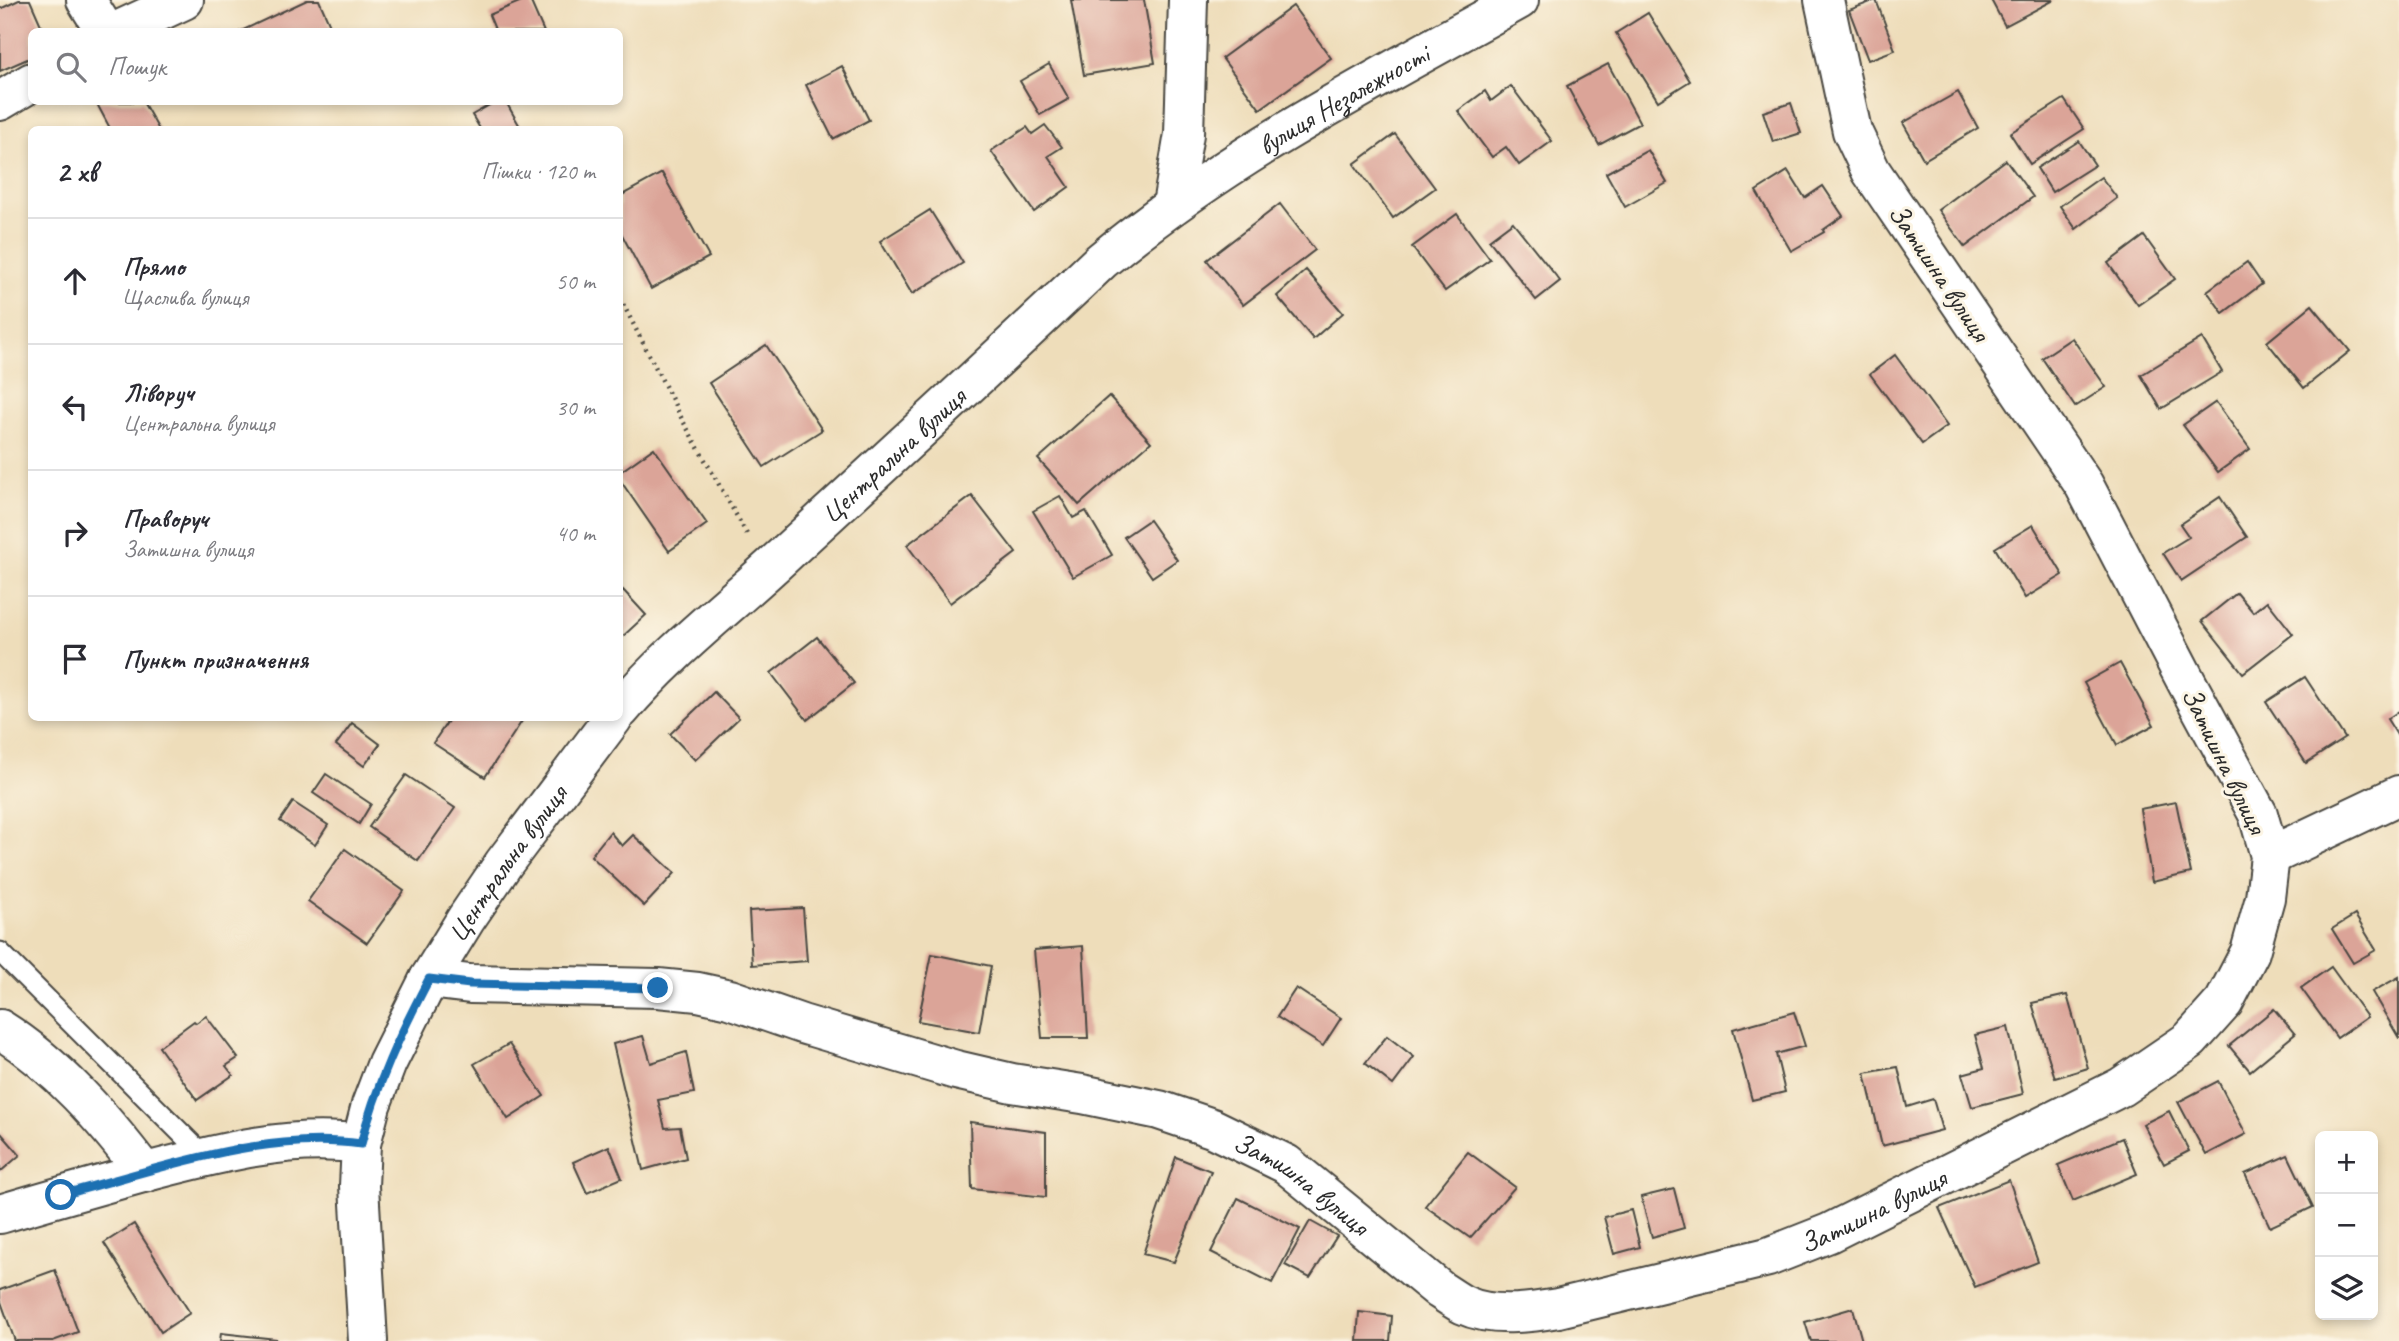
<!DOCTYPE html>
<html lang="uk">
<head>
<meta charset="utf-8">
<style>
  :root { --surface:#fff; --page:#f2f2f3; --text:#2b2b33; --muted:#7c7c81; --line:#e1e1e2 }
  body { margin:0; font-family:Caveat,sans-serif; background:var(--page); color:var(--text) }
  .controls { position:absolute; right:21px; bottom:21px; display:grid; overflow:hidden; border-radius:10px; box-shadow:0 4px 10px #0003 }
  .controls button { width:63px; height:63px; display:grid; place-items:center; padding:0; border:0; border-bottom:2px solid var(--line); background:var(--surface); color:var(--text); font:35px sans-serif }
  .stop { position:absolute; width:21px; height:21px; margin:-16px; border:5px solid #1f6fb2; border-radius:50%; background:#fff }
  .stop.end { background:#1f6fb2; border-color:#fff; box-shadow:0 2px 7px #0008 }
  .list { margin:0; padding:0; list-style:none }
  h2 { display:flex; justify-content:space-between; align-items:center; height:91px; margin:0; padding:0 28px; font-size:30px }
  h2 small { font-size:23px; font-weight:400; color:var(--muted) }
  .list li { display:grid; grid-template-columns:46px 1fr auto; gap:21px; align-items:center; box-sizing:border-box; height:126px; padding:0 28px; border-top:2px solid var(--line) }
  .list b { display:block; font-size:26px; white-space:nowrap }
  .list p { margin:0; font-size:23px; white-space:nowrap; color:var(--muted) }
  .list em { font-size:23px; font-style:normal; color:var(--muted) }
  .icon { flex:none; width:38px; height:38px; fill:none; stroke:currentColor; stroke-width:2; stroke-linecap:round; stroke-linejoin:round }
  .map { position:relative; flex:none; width:2399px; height:1341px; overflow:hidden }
  .search { position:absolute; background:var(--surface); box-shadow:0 4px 10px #0003; left:28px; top:28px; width:595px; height:77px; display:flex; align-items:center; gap:18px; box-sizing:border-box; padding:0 24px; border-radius:10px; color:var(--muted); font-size:26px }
  .panel { position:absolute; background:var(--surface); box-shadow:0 4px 10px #0003; left:28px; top:126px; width:595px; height:595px; border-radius:10px }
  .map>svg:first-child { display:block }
  .building { fill:#dba498 }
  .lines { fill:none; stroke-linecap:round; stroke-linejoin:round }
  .service-casing { stroke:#484640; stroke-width:23 }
  .minor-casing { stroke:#484640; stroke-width:42 }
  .tertiary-casing { stroke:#484640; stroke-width:42 }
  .path { stroke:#484640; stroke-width:4.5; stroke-dasharray:2 5; stroke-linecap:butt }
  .service { stroke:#fff; stroke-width:19 }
  .minor { stroke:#fff; stroke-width:38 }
  .tertiary { stroke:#fff; stroke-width:38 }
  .route { stroke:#1f6fb2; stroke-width:9 }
  .labels { text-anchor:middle; stroke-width:6; stroke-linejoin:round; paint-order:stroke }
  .street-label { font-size:28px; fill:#2b2b2b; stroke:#fcf5e5 }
</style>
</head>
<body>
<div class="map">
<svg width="2399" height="1341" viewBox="0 0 2399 1341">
  <rect width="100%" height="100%" fill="#fcf5e5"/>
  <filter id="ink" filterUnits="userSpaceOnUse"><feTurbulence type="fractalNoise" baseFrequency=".0143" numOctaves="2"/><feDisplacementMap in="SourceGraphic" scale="14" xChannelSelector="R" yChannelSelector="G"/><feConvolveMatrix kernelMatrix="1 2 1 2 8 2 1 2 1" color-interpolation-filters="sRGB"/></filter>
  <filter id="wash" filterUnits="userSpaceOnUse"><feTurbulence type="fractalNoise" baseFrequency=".00686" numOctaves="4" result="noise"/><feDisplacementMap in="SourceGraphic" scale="28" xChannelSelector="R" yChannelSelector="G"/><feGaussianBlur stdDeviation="1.57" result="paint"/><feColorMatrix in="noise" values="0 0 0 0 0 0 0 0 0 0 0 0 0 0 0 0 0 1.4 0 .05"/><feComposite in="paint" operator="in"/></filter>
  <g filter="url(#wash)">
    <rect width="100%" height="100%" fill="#eeddba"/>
    <g id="blocks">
      <!-- building -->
      <g class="building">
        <path d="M19 0H30L44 32H32V57L0 71V9Z"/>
        <path d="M307 0H319L333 32H239Z"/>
        <path d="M524 0H530L544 32H496L489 15Z"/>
        <path d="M1071 0H1144L1155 63 1084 75Z"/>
        <path d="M1876 0 1895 50 1868 60 1849 10Z"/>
        <path d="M1991 0H2054L2005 26Z"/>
        <path d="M1293 6 1331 58 1260 109 1222 58Z"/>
        <path d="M1648 13 1690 81 1658 101 1616 33Z"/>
        <path d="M1049 64 1069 99 1040 115 1020 81Z"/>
        <path d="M1608 64 1640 123 1599 145 1567 86Z"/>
        <path d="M842 66 869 120 833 139 806 85Z"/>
        <path d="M1511 86 1552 141 1519 165 1506 147 1492 157 1458 111 1485 91 1491 101Z"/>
        <path d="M1958 92 1978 128 1924 160 1903 123Z"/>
        <path d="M2064 99 2084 129 2030 164 2010 133Z"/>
        <path d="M96 102H143L159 130H111Z"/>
        <path d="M495 102H506L522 130H481L472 115Z"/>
        <path d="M1791 103 1801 133 1773 142 1763 112Z"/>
        <path d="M1045 125 1062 147 1048 156 1069 187 1034 212 991 151 1027 127 1032 134Z"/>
        <path d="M1395 134 1435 188 1393 218 1354 164Z"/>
        <path d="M2079 141 2095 165 2052 192 2037 168Z"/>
        <path d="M1648 150 1667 183 1625 207 1606 173Z"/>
        <path d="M2006 160 2033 197 1965 247 1938 210Z"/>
        <path d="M1788 171 1805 198 1823 186 1843 216 1823 230 1824 232 1791 251 1756 191Z"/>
        <path d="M662 173 709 257 651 289 620 231V196Z"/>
        <path d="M2101 177 2117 198 2076 229 2060 206Z"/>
        <path d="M1280 204 1315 250 1243 305 1207 260Z"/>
        <path d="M930 210 963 263 912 294 880 241Z"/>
        <path d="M1457 214 1490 259 1445 291 1412 247Z"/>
        <path d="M1513 222 1560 281 1536 300 1489 240Z"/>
        <path d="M2144 236 2175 279 2138 305 2108 263Z"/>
        <path d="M2247 262 2262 284 2223 313 2207 291Z"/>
        <path d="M1306 270 1343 313 1313 339 1277 296Z"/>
        <path d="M2312 305 2350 351 2304 388 2267 342Z"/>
        <path d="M2072 338 2106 387 2075 407 2042 358Z"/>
        <path d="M2202 338 2222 372 2161 409 2141 375Z"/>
        <path d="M766 345 822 430 764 467 709 383Z"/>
        <path d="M1895 355 1947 426 1922 444 1870 374Z"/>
        <path d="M1109 396 1151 442 1079 505 1038 459Z"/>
        <path d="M2216 402 2250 449 2218 472 2183 425Z"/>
        <path d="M654 448 707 524 669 551 620 480V472Z"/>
        <path d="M972 496 1016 553 950 603 907 545Z"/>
        <path d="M1060 496 1073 518 1086 511 1112 555 1073 577 1033 511Z"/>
        <path d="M2220 497 2247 537 2181 581 2163 553 2189 537 2180 524Z"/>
        <path d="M1149 520 1177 560 1152 577 1124 537Z"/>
        <path d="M2033 525 2063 575 2025 598 1995 548Z"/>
        <path d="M623 590 646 615 620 639V593Z"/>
        <path d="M2237 593 2253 612 2267 601 2293 634 2243 673 2202 621Z"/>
        <path d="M817 637 854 683 807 720 771 673Z"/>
        <path d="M2120 663 2154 725 2117 745 2084 683Z"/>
        <path d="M2305 677 2345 738 2306 763 2266 702Z"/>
        <path d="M714 692 739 718 695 760 670 734Z"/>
        <path d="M2399 711V738L2387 719Z"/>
        <path d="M450 718H524L485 777 433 743Z"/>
        <path d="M352 723 380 744 364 766 336 745Z"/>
        <path d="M326 774 371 804 359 824 313 793Z"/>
        <path d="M406 775 455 808 418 861 369 827Z"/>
        <path d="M293 802 328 825 315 845 280 821Z"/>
        <path d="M2176 802 2191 873 2152 882 2140 809Z"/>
        <path d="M610 832 622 846 633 835 675 873 644 906 591 856Z"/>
        <path d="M345 849 404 891 367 943 308 901Z"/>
        <path d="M803 908 807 961 752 965 749 911Z"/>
        <path d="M2355 915 2376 950 2353 963 2332 929Z"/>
        <path d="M1083 946 1088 1038H1042L1034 950Z"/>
        <path d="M932 954 991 966 979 1032 918 1021Z"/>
        <path d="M2331 967 2367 1017 2337 1038 2301 988Z"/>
        <path d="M2399 977V1038L2372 992Z"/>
        <path d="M1296 988 1341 1018 1323 1046 1277 1017Z"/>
        <path d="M2067 995 2088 1068 2055 1078 2032 1003Z"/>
        <path d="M2274 1009 2295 1034 2250 1071 2229 1046Z"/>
        <path d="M1794 1012 1805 1046 1776 1054 1785 1092 1752 1100 1733 1029Z"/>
        <path d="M206 1016 238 1058 226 1066 233 1075 197 1100 159 1047 194 1021 196 1023Z"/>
        <path d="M2008 1027 2023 1094 1972 1107 1962 1074 1984 1068 1975 1035Z"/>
        <path d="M643 1036 651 1063 686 1052 694 1093 658 1100 665 1128 680 1127 686 1158 643 1170 613 1044Z"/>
        <path d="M1387 1036 1414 1057 1393 1085 1365 1063Z"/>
        <path d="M509 1044 544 1096 508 1119 474 1064Z"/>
        <path d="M1898 1067 1907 1107 1933 1099 1942 1130 1882 1146 1865 1073Z"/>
        <path d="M2218 1081 2246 1134 2206 1155 2178 1102Z"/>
        <path d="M2169 1111 2189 1151 2164 1164 2143 1124Z"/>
        <path d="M970 1122 1046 1132V1197L972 1189Z"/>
        <path d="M0 1132 20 1155 0 1172Z"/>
        <path d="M2122 1138 2137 1174 2073 1201 2058 1165Z"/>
        <path d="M609 1146 622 1178 587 1193 573 1162Z"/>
        <path d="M1468 1152 1515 1187 1470 1238 1425 1206Z"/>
        <path d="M2288 1155 2313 1207 2270 1227 2245 1174Z"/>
        <path d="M1176 1157 1211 1171 1174 1262 1143 1254Z"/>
        <path d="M2009 1180 2038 1262 1975 1287 1939 1208Z"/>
        <path d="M1674 1189 1684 1228 1652 1237 1641 1197Z"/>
        <path d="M1238 1198 1300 1229 1272 1283 1211 1252Z"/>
        <path d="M1631 1210 1640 1247 1614 1254 1604 1217Z"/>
        <path d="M1310 1221 1337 1236 1310 1278 1285 1265Z"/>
        <path d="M134 1224 190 1313 161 1332 104 1243Z"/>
        <path d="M55 1270 78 1332 53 1341H15L0 1299V1290Z"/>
        <path d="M1853 1308 1862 1341H1811L1805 1322Z"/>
        <path d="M1359 1312 1392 1316 1390 1341H1357Z"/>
        <path d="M221 1333 276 1339V1341H220Z"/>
      </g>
    </g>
  </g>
  <g filter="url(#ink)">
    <use href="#blocks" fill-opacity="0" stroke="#484640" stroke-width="2"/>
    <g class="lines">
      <!-- service casing -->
      <g class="service-casing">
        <path id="service" d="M0 952 205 1157"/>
      </g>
      <!-- minor casing -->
      <g class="minor-casing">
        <g id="minor">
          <path d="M86 0 106 32"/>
          <path d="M115 32 184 0"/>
          <path d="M0 101 32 82"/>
          <path d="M1172 205 1184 134 1188 0"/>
          <path d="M2270 856 2399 795"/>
          <path id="s1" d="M429 979 470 984 658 988 698 992 730 999 802 1024 956 1070 1012 1083 1082 1094 1159 1110 1212 1128 1286 1164 1440 1290C1448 1295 1456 1301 1464 1305 1492 1318 1529 1313 1558 1308L1768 1257 1829 1233 2121 1087 2190 1040 2224 1002 2250 952 2265 898 2270 856 2258 814 2187 683 2084 485 1871 171 1852 131 1824 0"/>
          <path d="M0 1029C57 1065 104 1119 145 1173"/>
          <path d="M0 1214C50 1199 100 1185 150 1171 219 1153 290 1134 361 1144"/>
        </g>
      </g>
      <!-- tertiary casing -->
      <g class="tertiary-casing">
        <g id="tertiary">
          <path id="s2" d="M620 710C668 653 727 608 782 557 888 459 996 361 1101 261 1228 155 1376 80 1519 0"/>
          <path id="s3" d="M368 1341 359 1186 361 1144 371 1105 387 1063 429 979 466 919 504 863 613 718"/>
        </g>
      </g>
      <!-- path -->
      <path class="path" d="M620 298 683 421 748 536"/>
      <!-- service -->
      <use href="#service" class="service"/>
      <!-- minor -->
      <use href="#minor" class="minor"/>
      <!-- tertiary -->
      <use href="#tertiary" class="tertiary"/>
    </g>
  </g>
  <g class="lines" filter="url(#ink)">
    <!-- route -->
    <path class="route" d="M61 1195C156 1170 263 1130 361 1144 376 1085 401 1032 429 979L470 984 658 988"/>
  </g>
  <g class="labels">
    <!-- street labels -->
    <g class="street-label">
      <text dy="10" stroke="none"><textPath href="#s2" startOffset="950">вулиця Незалежності</textPath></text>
      <text transform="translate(1940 272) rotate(56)" y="10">Затишна вулиця</text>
      <text dy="10" stroke="none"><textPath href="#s2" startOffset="374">Центральна вулиця</textPath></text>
      <text transform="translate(2225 760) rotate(64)" y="10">Затишна вулиця</text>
      <text dy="10" stroke="none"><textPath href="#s3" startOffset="516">Центральна вулиця</textPath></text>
      <text dy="10" stroke="none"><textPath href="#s1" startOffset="908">Затишна вулиця</textPath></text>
      <text dy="10" stroke="none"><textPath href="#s1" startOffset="1538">Затишна вулиця</textPath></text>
    </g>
  </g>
</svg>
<div class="controls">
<button>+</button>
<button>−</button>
<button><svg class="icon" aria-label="layers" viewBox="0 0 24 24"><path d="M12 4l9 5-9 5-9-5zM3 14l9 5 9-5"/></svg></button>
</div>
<div class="stop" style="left:61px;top:1195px"></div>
<div class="stop end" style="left:658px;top:988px"></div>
<div class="search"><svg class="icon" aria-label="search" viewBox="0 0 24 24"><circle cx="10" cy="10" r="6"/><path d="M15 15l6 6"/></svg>Пошук</div>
<section class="panel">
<h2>2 хв<small>Пішки · 120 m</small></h2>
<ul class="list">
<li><svg class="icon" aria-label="ahead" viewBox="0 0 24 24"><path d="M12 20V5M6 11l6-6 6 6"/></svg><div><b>Прямо</b><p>Щаслива вулиця</p></div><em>50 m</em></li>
<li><svg class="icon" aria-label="left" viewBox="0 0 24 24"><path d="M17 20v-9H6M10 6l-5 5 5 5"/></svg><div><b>Ліворуч</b><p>Центральна вулиця</p></div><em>30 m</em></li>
<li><svg class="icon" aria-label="right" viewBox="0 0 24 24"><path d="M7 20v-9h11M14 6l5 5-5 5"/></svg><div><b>Праворуч</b><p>Затишна вулиця</p></div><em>40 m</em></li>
<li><svg class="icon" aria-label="arrive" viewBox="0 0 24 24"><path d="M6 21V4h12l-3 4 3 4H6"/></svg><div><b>Пункт призначення</b></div></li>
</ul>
</section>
</div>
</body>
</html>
